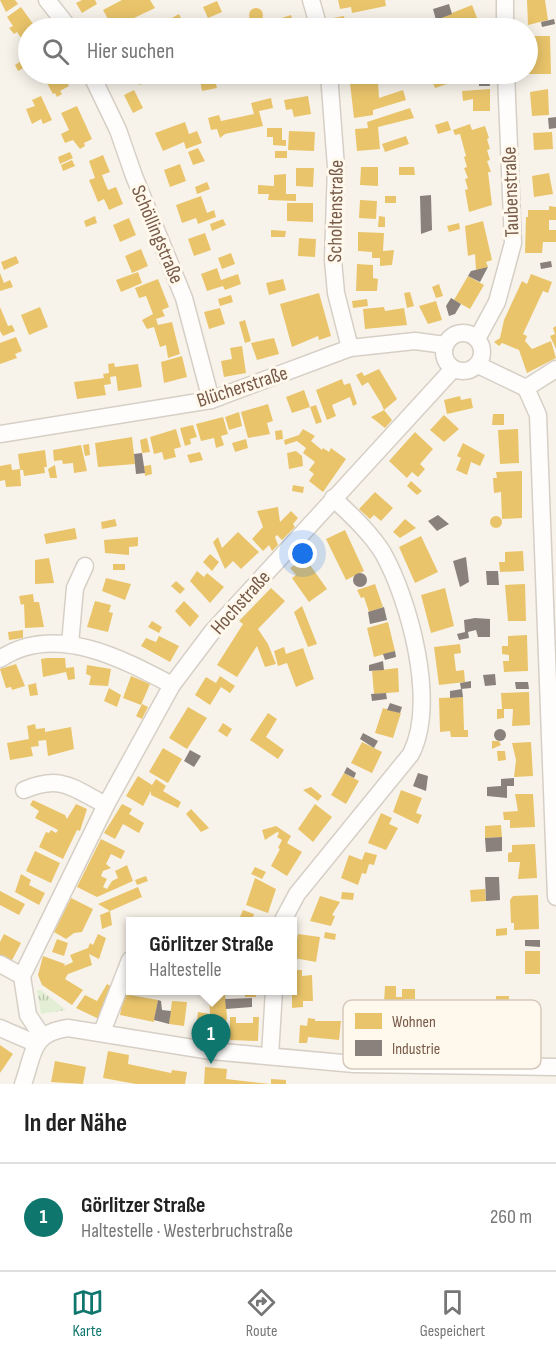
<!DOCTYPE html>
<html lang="de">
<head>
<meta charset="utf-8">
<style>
  :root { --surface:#fff; --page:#f6f6f6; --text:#222; --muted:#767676; --line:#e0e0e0; --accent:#0f766e }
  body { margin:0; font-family:"Sofia Sans Condensed",sans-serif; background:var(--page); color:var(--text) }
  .you { position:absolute; left:303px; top:554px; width:21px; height:21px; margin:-15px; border:4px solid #fff; border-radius:50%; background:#1a73e8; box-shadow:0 0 0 9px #1a73e833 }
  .badge { display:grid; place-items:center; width:39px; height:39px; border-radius:50%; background:var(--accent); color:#fff; font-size:20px; font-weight:700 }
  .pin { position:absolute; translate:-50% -50px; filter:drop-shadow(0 2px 3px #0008) }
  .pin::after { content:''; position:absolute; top:32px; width:21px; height:18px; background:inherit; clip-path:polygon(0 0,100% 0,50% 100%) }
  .popup { position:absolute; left:126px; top:917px; width:171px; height:78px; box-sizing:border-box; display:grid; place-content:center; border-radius:0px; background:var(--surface); filter:drop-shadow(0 2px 4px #0005); font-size:20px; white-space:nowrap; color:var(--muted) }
  .popup b { font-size:22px; color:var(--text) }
  .popup::after { content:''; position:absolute; left:50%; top:100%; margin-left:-12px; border:12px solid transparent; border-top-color:var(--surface) }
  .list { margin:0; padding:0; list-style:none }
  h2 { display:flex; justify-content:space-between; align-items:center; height:78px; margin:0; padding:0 24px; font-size:26px }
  h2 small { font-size:20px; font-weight:400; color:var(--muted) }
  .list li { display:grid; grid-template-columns:39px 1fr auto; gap:18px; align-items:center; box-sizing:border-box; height:108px; padding:0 24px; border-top:2px solid var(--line) }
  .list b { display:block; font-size:22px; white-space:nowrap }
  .list p { margin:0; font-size:20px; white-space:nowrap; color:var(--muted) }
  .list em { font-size:20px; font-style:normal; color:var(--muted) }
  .icon { flex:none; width:33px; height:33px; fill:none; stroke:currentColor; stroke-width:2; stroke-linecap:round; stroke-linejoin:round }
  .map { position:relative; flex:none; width:556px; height:1084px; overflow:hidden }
  .search { position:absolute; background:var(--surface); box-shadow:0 3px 15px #0003; left:18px; right:18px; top:18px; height:66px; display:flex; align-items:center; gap:15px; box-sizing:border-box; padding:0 21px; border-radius:33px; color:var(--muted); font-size:22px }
  .sheet { height:186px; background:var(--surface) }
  nav { display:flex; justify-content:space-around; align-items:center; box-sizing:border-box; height:84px; border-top:2px solid var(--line); background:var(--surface); font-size:16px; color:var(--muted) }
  nav a { display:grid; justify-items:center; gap:3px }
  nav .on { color:var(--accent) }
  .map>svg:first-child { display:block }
  .grass { fill:url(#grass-tufts) }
  .homes { fill:#e9c46a }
  .industry { fill:#8a817c }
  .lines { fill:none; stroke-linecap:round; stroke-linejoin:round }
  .minor-casing { stroke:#d6cfc6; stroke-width:19 }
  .minor { stroke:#fefdfc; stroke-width:16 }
  .labels { text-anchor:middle; stroke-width:6; stroke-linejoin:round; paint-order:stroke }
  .street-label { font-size:20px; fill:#785a48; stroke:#fff8ec }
  .key { fill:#fff8ec; stroke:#d6c9bb; stroke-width:1.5 }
  .key-label { font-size:16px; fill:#785a48 }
</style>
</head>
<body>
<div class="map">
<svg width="556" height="1084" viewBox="0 0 556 1084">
  <defs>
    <pattern id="grass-tufts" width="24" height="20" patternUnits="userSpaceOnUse" patternTransform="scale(1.5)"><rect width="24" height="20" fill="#e3efd4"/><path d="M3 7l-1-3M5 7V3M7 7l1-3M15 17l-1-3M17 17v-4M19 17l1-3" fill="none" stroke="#bdc5ae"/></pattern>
  </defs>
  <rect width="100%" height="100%" fill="#f8f3ea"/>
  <!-- grass -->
  <path class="grass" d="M37 990H41L66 1010 41 1014Z"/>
  <!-- homes -->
  <g class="homes">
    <path d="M0 0H15L18 4 6 12Z"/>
    <path d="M82 0H95L97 4 82 13 76 3Z"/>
    <path d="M122 0H150L155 8 113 28 103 10Z"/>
    <path d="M338 0H385L386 6 352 13 351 7 340 9Z"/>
    <path d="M527 0H545L548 20 528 25Z"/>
    <path d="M217 1 222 12 208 18 203 7Z"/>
    <path d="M472 5 479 23 465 28H453L452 25 435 28 432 21Z"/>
    <path d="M21 7 36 28H28V48L17 32 14 34 9 28 13 26 7 17Z"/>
    <circle cx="256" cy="15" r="7"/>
    <path d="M179 14 184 24 174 28 170 19Z"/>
    <path d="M291 15 295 28H271L269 22Z"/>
    <path d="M344 16 346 28H334L333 18Z"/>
    <path d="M421 19 423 27 415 28 413 21Z"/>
    <path d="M528 36H550L551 74H529Z"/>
    <path d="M23 60 27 66 18 71 15 65Z"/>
    <path d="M42 74H62L69 86 60 91 62 94 57 97 55 93 53 94Z"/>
    <path d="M134 74H167L139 85Z"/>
    <path d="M217 74H230L232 81 221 84Z"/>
    <path d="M266 74H277L278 79 268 82Z"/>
    <path d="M349 74H371L372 78 350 80Z"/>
    <path d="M436 74H489V80H459L435 88 432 80 437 78Z"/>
    <path d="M214 77 217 88 202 91 200 80Z"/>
    <path d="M370 81V83L378 82 379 98 403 90 406 100 373 110V115L354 118 350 83Z"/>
    <path d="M490 89V111H473V99L463 101 462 91Z"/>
    <path d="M548 89 549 115 532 116 530 92Z"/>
    <path d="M134 90 143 108 133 113 124 95Z"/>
    <path d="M41 96 52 120 43 124 41 119 32 124 26 109 35 106 32 100Z"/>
    <path d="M308 96 311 114 294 117 292 109 286 110 284 100Z"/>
    <path d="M271 98 273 108 259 111 263 126 225 134 220 138 217 129 211 130 208 118 219 115 221 121 254 114 251 103Z"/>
    <path d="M77 106 92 139 84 143 85 146 80 149 73 140 65 143 61 134 69 130 61 113Z"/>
    <path d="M410 108 414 118 378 127 380 149 357 151 355 129 368 128 367 122Z"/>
    <path d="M448 121 451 130 438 134 435 125Z"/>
    <path d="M185 122 189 134 197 131 202 143 186 149 184 142 163 151 155 133Z"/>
    <path d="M470 124 472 130 485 126 489 138 487 139 490 149 487 150 490 160 487 161 491 172H488L492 205 469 212 465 190 468 189 465 179 468 178 464 168 467 167 464 157 466 156 460 134 455 135 453 130Z"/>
    <path d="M267 128H282V140H286V146L273 145V137H267Z"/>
    <path d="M289 131 315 132 314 151 288 150Z"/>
    <path d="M552 132 553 149 534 150 533 133Z"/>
    <path d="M406 136 409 144 385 152 382 144Z"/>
    <path d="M198 148 205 161 193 165 188 152Z"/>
    <rect x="275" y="151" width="12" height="7"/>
    <path d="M70 152 73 158 60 164 58 157Z"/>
    <path d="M103 155 110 172 102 175 105 183 108 190 116 187 123 204 109 210 104 199 98 202 89 180 95 178 89 161Z"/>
    <path d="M72 160 75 166 63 171 61 165Z"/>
    <path d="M180 164 186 181 170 187 164 170Z"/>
    <path d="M361 167H378V186L360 185Z"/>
    <path d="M399 167H414L415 175H399Z"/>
    <path d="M296 168H314L313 187 296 186Z"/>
    <path d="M549 173 553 194 534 197 532 176Z"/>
    <path d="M286 174V194H296V201L268 200 269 194H258V185L274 186V175Z"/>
    <path d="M207 182 210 189 197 194 195 187Z"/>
    <path d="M201 196 207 213 214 210 216 217 198 224 196 218 182 223 176 205Z"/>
    <rect x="385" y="196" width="11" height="7"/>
    <path d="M360 200 377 201 376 219 359 218Z"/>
    <path d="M287 203H313V222L287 221Z"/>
    <path d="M549 206 556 207V220H549V230H556V242H543L542 253H525L526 217H528V210H549Z"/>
    <path d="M95 216 97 223 86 227 84 221Z"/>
    <path d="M379 216 385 217V227H378Z"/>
    <path d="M129 218 136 235 120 242 113 225Z"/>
    <path d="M223 219 226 225 212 231 210 224Z"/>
    <path d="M483 221 492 260 486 262 488 267 476 270 475 254 468 256 465 226Z"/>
    <path d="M459 223 460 229 449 232 447 226Z"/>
    <path d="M271 230 286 231 285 237H271Z"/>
    <path d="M358 232 384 233 383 251 394 250 392 265 380 266V258H372V252L358 251Z"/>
    <path d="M205 233 211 250 194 256 188 239Z"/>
    <path d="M299 238 316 239 315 257 298 256Z"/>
    <path d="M141 249 148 266 132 273 125 256Z"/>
    <path d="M231 253 235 264 222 269 218 258Z"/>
    <path d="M16 256 19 263 4 270 1 262Z"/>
    <path d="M357 264 373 265V278L378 279 377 291H356Z"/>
    <path d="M217 268 221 280 238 274 241 284 225 290 223 286 207 291 201 274Z"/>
    <path d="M138 272 142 283 121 292 116 280Z"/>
    <path d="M0 273 4 283 10 280 13 287 0 291Z"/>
    <path d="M531 274 552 282 548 293 543 291 523 334 527 336 525 341 532 349 551 341 556 358 527 373 519 350 502 343 499 346 494 342 500 338 504 320 522 281 527 284Z"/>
    <path d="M468 276 484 285 470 309 454 300Z"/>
    <path d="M158 279 169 307 162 310 165 316 156 319 158 325 172 322 180 354 168 358 166 345 160 347 154 327 147 329 142 320 153 314 146 296 139 298 135 288Z"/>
    <path d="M283 279 286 290 269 295 266 283Z"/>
    <path d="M439 284 443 296 436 298 432 287Z"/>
    <path d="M410 292 414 306 407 308 404 293Z"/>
    <path d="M319 293 331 336 319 340 318 336 292 347 280 304Z"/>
    <path d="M231 295 233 302 220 306 218 299Z"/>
    <path d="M367 299 368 306 353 308 352 301Z"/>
    <path d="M436 301 442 320 428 324 419 306Z"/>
    <path d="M0 307 8 326 12 325 15 331 3 336 0 331Z"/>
    <path d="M40 307 48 327 29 335 21 315Z"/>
    <path d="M384 307 385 311 404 308 407 325 365 329 363 309Z"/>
    <path d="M220 308 225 324 209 329 204 312Z"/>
    <path d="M245 320 251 341 245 343 239 322Z"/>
    <path d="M556 326V349L550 336 555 334 553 328Z"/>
    <path d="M16 337 22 351 15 354 17 358 0 364V343Z"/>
    <path d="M274 338 279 354 257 360 251 343Z"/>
    <path d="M242 346 246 373 224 377 221 361 232 359 230 348Z"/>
    <path d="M182 356 187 377 164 383 161 362Z"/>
    <path d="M114 363 115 367 138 364 142 387 118 391 116 376 110 377 111 384 104 385 106 395 77 399 74 382 104 378 103 374 109 373 108 364Z"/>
    <path d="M379 369 397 399 384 410 392 420 385 428 371 417 384 410 381 403 368 382 362 386 356 375 362 372 364 376Z"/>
    <path d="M342 379 344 385 350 383 357 404 353 406 350 397 332 405 336 416 327 420 316 390Z"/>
    <path d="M304 390 310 407 292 413 286 397Z"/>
    <path d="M460 396 461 400 471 398 473 408 447 414 444 400Z"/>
    <path d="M268 404 273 421 267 423 270 434 248 438 241 412Z"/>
    <path d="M316 405 322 422 316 424 310 407Z"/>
    <path d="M239 412 242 426 229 430 225 417Z"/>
    <path d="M493 414H504V425H492Z"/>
    <path d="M444 415 459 429 444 442 430 430Z"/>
    <path d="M223 417 228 434 221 436 224 445 216 448 214 438 201 441 196 424Z"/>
    <path d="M193 425 197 437 190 439 191 444 185 446 180 428Z"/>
    <path d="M176 429 181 447 174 449 176 457 164 460 162 452 154 454 150 437Z"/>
    <path d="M303 429 315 436 311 441 322 450 323 448 329 452 331 448 346 459 323 492 309 481 314 474 309 470 315 462 303 453 306 448 297 441 285 445 284 440 299 435Z"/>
    <path d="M518 429 519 463 500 464 498 430Z"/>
    <path d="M282 430 283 439 276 440 275 431Z"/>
    <path d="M415 432 433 449 420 464 425 469 418 477 412 472 407 478 389 461Z"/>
    <path d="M132 437 135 464 98 467 95 443Z"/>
    <path d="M147 438 150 452 142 453 140 440Z"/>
    <path d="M246 439 248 448 235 452 232 443Z"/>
    <path d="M463 443 485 455 480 466 471 462 467 475 456 470 461 458 457 456Z"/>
    <path d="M89 444 90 455 85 456 83 445Z"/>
    <path d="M81 445 87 471 74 473 73 463 63 464 62 460 54 461 53 450Z"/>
    <path d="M45 450 47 467H44L45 473 24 476 23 470H20L21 486 6 487 5 480 0 481V466L11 464 12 470 20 469 18 454Z"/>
    <path d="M296 451 302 456 303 466 289 469 287 453Z"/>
    <path d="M200 452 203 460 190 463 187 455Z"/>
    <path d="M55 465 57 478H50L48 469Z"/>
    <path d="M151 465 152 474 145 476 144 466Z"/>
    <path d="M522 471V518L502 519 501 492 494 493 493 478H497L496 472Z"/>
    <path d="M411 481 422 491 417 495 407 486Z"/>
    <path d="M293 485 304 487 303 493 292 491Z"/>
    <path d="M375 492 393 508 381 521 374 515 370 519 359 509Z"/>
    <path d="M278 507 280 522 291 511 298 518 293 524 295 527 282 540 277 535 275 537 278 545 272 551 269 545 263 551 252 539 263 527 257 511Z"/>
    <circle cx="496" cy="522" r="6"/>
    <path d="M115 519 117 526 102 529 101 522Z"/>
    <path d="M405 519 416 528 400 538 393 532Z"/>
    <path d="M75 528 77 539 46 544 44 534Z"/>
    <path d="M345 530 364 571 346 580 326 539Z"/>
    <path d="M238 532 259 552 241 569 233 561 225 569 213 542 218 537 222 548Z"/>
    <path d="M421 536 438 572 415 583 399 547Z"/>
    <path d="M138 537V546L129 547V555L105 553 104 540Z"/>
    <path d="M523 551 524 571 500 572 499 562H505V552Z"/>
    <path d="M210 554 219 562 212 571 203 562Z"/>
    <path d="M49 558 54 583 35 584V560Z"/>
    <path d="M300 561 306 568 310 565 327 589 309 602 292 578 296 575 290 568Z"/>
    <rect x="113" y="564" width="12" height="6"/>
    <path d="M197 571 204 577 207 573 224 587 210 603 190 581Z"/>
    <path d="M106 578 131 584 125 600 102 591Z"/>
    <path d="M176 581 185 589 180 594 171 586Z"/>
    <path d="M375 584 383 607 369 612 364 597 361 598 357 590Z"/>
    <path d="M525 584 526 621H508L505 585Z"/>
    <path d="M271 588 285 601 258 629 268 644 276 664 265 667 257 646 237 677 217 665 243 624 239 621Z"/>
    <path d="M445 588 454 626 431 633 421 595Z"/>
    <path d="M33 594 34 602H39L44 627 25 628 24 604 21 605 19 596Z"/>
    <path d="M95 601 111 605 109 612 113 613 108 632 87 627Z"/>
    <path d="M184 601 199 616 190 627 175 611Z"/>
    <path d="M302 606 317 644 308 647 294 612Z"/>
    <path d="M152 621 162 627 159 633 148 627Z"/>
    <path d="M388 622 395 651 374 657 367 628Z"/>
    <path d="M23 630V638L9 640 8 632Z"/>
    <path d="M527 635 528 671 504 672 503 661H509V655L502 654V646H508V636Z"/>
    <path d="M159 636 179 646 170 662 141 646 146 638 156 642Z"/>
    <path d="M460 644 461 653 454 654 456 671 464 670 465 682 439 685 434 647Z"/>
    <path d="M284 647 286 654 303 648 314 679 296 687 287 663 278 666 274 651Z"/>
    <path d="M47 658H65L66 668 74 667 75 679 68 680 66 672 43 677 41 659Z"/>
    <path d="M16 664 25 686 12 690 11 687 6 688 0 669Z"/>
    <path d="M87 665 111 669 108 686 89 685 91 676 86 674Z"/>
    <path d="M398 668 399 692 374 694 372 671Z"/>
    <path d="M131 676 150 684 141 705 123 698Z"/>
    <path d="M220 676 235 686 230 693 221 687 210 705 195 695 206 677 216 683Z"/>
    <path d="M36 683 38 695 30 696 28 685Z"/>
    <path d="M109 688 121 695 117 707 104 701Z"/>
    <path d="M529 692 530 725 512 726 513 709H504V718L497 719V709H502L501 693Z"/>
    <path d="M463 697 464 730H468V737H451L450 731 440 732 439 698Z"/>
    <path d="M142 704 148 707 142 719 136 716Z"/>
    <path d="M188 707 207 718 187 749 169 738Z"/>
    <path d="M383 708 401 713 393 738 375 733Z"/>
    <path d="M268 713 277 719 266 737 284 750 278 759 250 740Z"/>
    <path d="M223 723 232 729 227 737 218 731Z"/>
    <path d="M35 724 36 729 45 728V732L71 727 74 749 48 756 46 740 38 741 39 746 31 747 33 756 10 760 7 743 29 739 27 726Z"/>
    <path d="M492 741H499L501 745 492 749Z"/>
    <path d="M362 742 382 752 372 773 351 763Z"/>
    <path d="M531 742 533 776 514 777 516 760 512 743Z"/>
    <path d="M163 748 182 759 168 783 149 772Z"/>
    <path d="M497 751H505L506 760 498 761Z"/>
    <path d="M344 773 359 781 346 804 331 795Z"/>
    <path d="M138 776 152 785 156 779 166 786 163 791 181 802 178 808 151 795V791L143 806 126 796Z"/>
    <path d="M311 787 322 796 318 801 303 790Z"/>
    <path d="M401 790 422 798 416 813 422 815 418 824 393 812Z"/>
    <path d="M515 794H533L535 827 510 828V820H504L503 812 518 811Z"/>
    <path d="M33 800 65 815 67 819 76 804 87 809 80 831 77 830 63 859 39 847 46 832 49 833 51 830 56 833 58 830 35 818 39 811 30 805Z"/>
    <path d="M122 804 132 809 129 814 144 823 139 833 123 824 115 839 104 833Z"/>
    <path d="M315 804 332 817 313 842 298 829Z"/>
    <path d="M191 809 209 828 201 832 186 814Z"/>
    <path d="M381 813 392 818 389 824 398 828 386 850 368 843Z"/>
    <path d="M501 825 502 837 485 838V826Z"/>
    <path d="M276 826 291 836 287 843 302 852 287 876 271 866 280 849 278 848 282 840 277 837 279 833 277 832 265 840 262 830Z"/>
    <path d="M101 839 125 851 121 859 111 854 106 864 111 868 103 871 101 876 107 879 103 887 107 889 112 881 118 878 115 871 127 865 133 881 97 897 77 887Z"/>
    <path d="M535 844 537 878 518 879 520 862H508V853L512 852V845Z"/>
    <path d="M35 851 60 863 51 883 26 871Z"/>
    <path d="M365 852 377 855 374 865 369 864 366 874 362 873 358 885 341 878 349 855 362 860Z"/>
    <path d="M255 867 266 872 262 879 251 874Z"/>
    <path d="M21 874 31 880 29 885 45 893 39 905 15 892Z"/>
    <path d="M146 876 148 881 137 885 135 880Z"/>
    <path d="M255 878 276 889 268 913 246 905Z"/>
    <path d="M138 887 142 897 110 911 98 904Z"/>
    <path d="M485 889 486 901 471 902 470 890Z"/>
    <path d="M0 891 25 904 19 915 0 905Z"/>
    <path d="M342 892 354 893 353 900 341 899Z"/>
    <path d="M538 895 539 929 514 930V923H511L510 900 513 896Z"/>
    <path d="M320 896 340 902 332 915 335 916 331 926 310 921Z"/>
    <path d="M71 898 93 909 82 932 74 933 66 939 54 932Z"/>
    <path d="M243 910 254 914 252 921 240 917Z"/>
    <path d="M110 911 112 925 102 929 100 915Z"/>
    <path d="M507 928V935L496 936V929Z"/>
    <path d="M325 932 336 934 335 940 324 938Z"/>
    <path d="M4 934 21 943 11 962 0 956V942Z"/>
    <path d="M98 934 106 938 99 959 89 954 92 965 68 974 65 979 83 990 72 1005 42 985 38 975 43 956 65 964 64 966 73 962 70 955 88 948 90 943 93 945Z"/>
    <path d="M298 934 320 937 316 962 294 958Z"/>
    <path d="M57 939 68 943 64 956 52 952Z"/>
    <rect x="525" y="951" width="15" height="23"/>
    <path d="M292 970H302V976L312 975 313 1001H303V1007L292 1008Z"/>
    <path d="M107 984 114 988 99 1019 76 1008 85 995 97 1001Z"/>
    <path d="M385 986H396V997H402V989H415V999H404V1003H384Z"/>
    <path d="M245 990 256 991V997H245Z"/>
    <path d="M124 994 158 1000 154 1022 120 1015Z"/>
    <path d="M209 994 225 995 227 1017 223 1042 195 1037 198 1012 210 1014Z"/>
    <rect x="496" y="996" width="13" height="15"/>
    <path d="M172 1001 187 1002 184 1026 169 1024Z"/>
    <path d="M457 1002H467V1006H479V1023H484V1041L450 1042V1014L456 1013Z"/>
    <path d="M379 1010 396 1013 412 1010V1029L379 1028Z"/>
    <path d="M230 1017H236V1023H253V1017H259L258 1041 230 1040Z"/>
    <path d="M308 1018 315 1019V1021H341L339 1040 308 1037 307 1043H299L300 1025 307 1026Z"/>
    <path d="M508 1023H515V1025L541 1023V1042H507Z"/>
    <path d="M364 1026 373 1027V1040H363V1044L346 1043 347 1029 364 1030Z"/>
    <path d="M0 1045 13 1054 0 1073Z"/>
    <path d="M108 1051 129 1055 128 1064 171 1073 172 1070 187 1072 185 1084H136L103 1078Z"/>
    <path d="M55 1061 86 1067 83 1084 51 1082Z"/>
    <path d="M205 1067 227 1069 226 1079 270 1084H204Z"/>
    <path d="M271 1079 286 1080V1084H271Z"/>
  </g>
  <!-- industry -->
  <g class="industry">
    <path d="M449 4 452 14 436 20 433 9Z"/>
    <path d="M554 19 555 24 542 27 541 22Z"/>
    <path d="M479 80H489L490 86H479Z"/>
    <path d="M556 117V128L549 129 548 118Z"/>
    <path d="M431 195 432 230 421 234 420 196Z"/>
    <path d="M551 261 552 267 541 269 540 263Z"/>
    <path d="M488 267 480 282 468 276 471 271Z"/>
    <path d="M451 298 461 304 455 314 449 316 446 306Z"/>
    <path d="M142 453 145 473 136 474 134 454Z"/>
    <path d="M438 515 449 524 437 531 428 521Z"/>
    <path d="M466 557 469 582 460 587 453 561Z"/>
    <path d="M486 571H498L499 585H487Z"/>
    <circle cx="360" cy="580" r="7"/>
    <path d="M384 607 387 620 370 624 368 612Z"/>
    <path d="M475 618 490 619V637H478L476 630 468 632 469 638 459 640 457 634 465 632 464 620Z"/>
    <path d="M395 651 396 657 385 660 383 654Z"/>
    <path d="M383 661 384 670 369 671V665Z"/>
    <path d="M495 674 496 685 485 686 483 675Z"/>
    <path d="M471 681V688L461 689 460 683Z"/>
    <path d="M515 682H528L529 689H516Z"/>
    <path d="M462 689 463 697 450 698V691Z"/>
    <path d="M386 693 387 699 372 701 371 694Z"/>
    <path d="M390 703 402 707 400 713 387 710Z"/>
    <circle cx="500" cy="735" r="6"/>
    <path d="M363 733 378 741 374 748 360 739Z"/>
    <path d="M190 750 201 756 194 767 184 761Z"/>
    <path d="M347 767 356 773 354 778 344 773Z"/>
    <path d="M418 773 428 776 426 791 413 786Z"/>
    <path d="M514 778V786H507V798L487 796V787L501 786V779Z"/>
    <path d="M502 837V851L486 852 485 838Z"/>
    <path d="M485 877H499L500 900 486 901Z"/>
    <path d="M525 940H540V947L525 946Z"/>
    <path d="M252 998V1007L226 1009 225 999Z"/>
    <path d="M158 1000 161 1001 162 1010 171 1011 169 1024 154 1020Z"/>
  </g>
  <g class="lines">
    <!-- minor casing -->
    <g class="minor-casing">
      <g id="minor">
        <path d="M47 0 69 28"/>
        <path d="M311 0 319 28"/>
        <path d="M505 0V28"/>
        <path d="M91 74 118 130 134 176 184 298 211 400"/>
        <path d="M329 74 336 167 333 260 336 293 350 348"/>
        <circle cx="463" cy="352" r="19"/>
        <path d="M477 339 497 302 513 243 506 74"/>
        <path d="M478 365 526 388 556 369"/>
        <path d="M526 388 538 415 556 897"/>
        <path d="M0 434 211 400 350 348 415 341 445 345"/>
        <path d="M70 644 75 588 85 566"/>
        <path d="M0 659C54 622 123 659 172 685"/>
        <path d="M24 790C62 774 72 788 106 805"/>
        <path d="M282 922 297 894 411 754C437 702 410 602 383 553 370 532 351 515 333 498"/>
        <path d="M0 964 22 976"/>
        <path d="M0 1028 37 1044"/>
        <path d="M102 1032 130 960"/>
        <path d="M42 1036 28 1015 22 976 106 805 172 685 212 632 453 369"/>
        <path d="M270 1056 274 990"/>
        <path d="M23 1084C34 1055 30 1033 68 1028L211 1051 354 1064 556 1067"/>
      </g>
    </g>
    <!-- minor -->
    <use href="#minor" class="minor"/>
  </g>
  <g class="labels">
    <!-- street labels -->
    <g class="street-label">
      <text transform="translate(510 192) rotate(-92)" y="7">Taubenstraße</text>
      <text transform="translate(335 211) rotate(-89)" y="7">Scholtenstraße</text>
      <text transform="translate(158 234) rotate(67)" y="7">Schöllingstraße</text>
      <text transform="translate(242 386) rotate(-18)" y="7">Blücherstraße</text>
      <text transform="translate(240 602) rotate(-48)" y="7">Hochstraße</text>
    </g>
  </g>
  <!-- legend -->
  <rect x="343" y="1000" width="198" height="69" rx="9" class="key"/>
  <rect x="355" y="1013" width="27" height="16" fill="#e9c46a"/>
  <rect x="355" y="1040" width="27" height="16" fill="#8a817c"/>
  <g class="key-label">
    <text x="392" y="1027">Wohnen</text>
    <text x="392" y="1054">Industrie</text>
  </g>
</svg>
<div class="you"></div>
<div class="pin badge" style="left:211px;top:1064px">1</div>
<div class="popup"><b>Görlitzer Straße</b>Haltestelle</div>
<div class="search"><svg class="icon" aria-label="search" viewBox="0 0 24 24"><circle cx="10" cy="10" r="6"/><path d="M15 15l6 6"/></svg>Hier suchen</div>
</div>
<section class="sheet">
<h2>In der Nähe<small></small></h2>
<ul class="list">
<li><span class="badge">1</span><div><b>Görlitzer Straße</b><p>Haltestelle · Westerbruchstraße</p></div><em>260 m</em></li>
</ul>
</section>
<nav>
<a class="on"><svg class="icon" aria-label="map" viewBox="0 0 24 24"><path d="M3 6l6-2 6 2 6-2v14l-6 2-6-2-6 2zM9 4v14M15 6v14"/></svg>Karte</a>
<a><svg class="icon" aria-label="directions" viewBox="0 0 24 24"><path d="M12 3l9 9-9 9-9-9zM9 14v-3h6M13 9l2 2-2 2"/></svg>Route</a>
<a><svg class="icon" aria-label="saved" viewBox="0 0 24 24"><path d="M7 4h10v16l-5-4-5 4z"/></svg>Gespeichert</a>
</nav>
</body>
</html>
